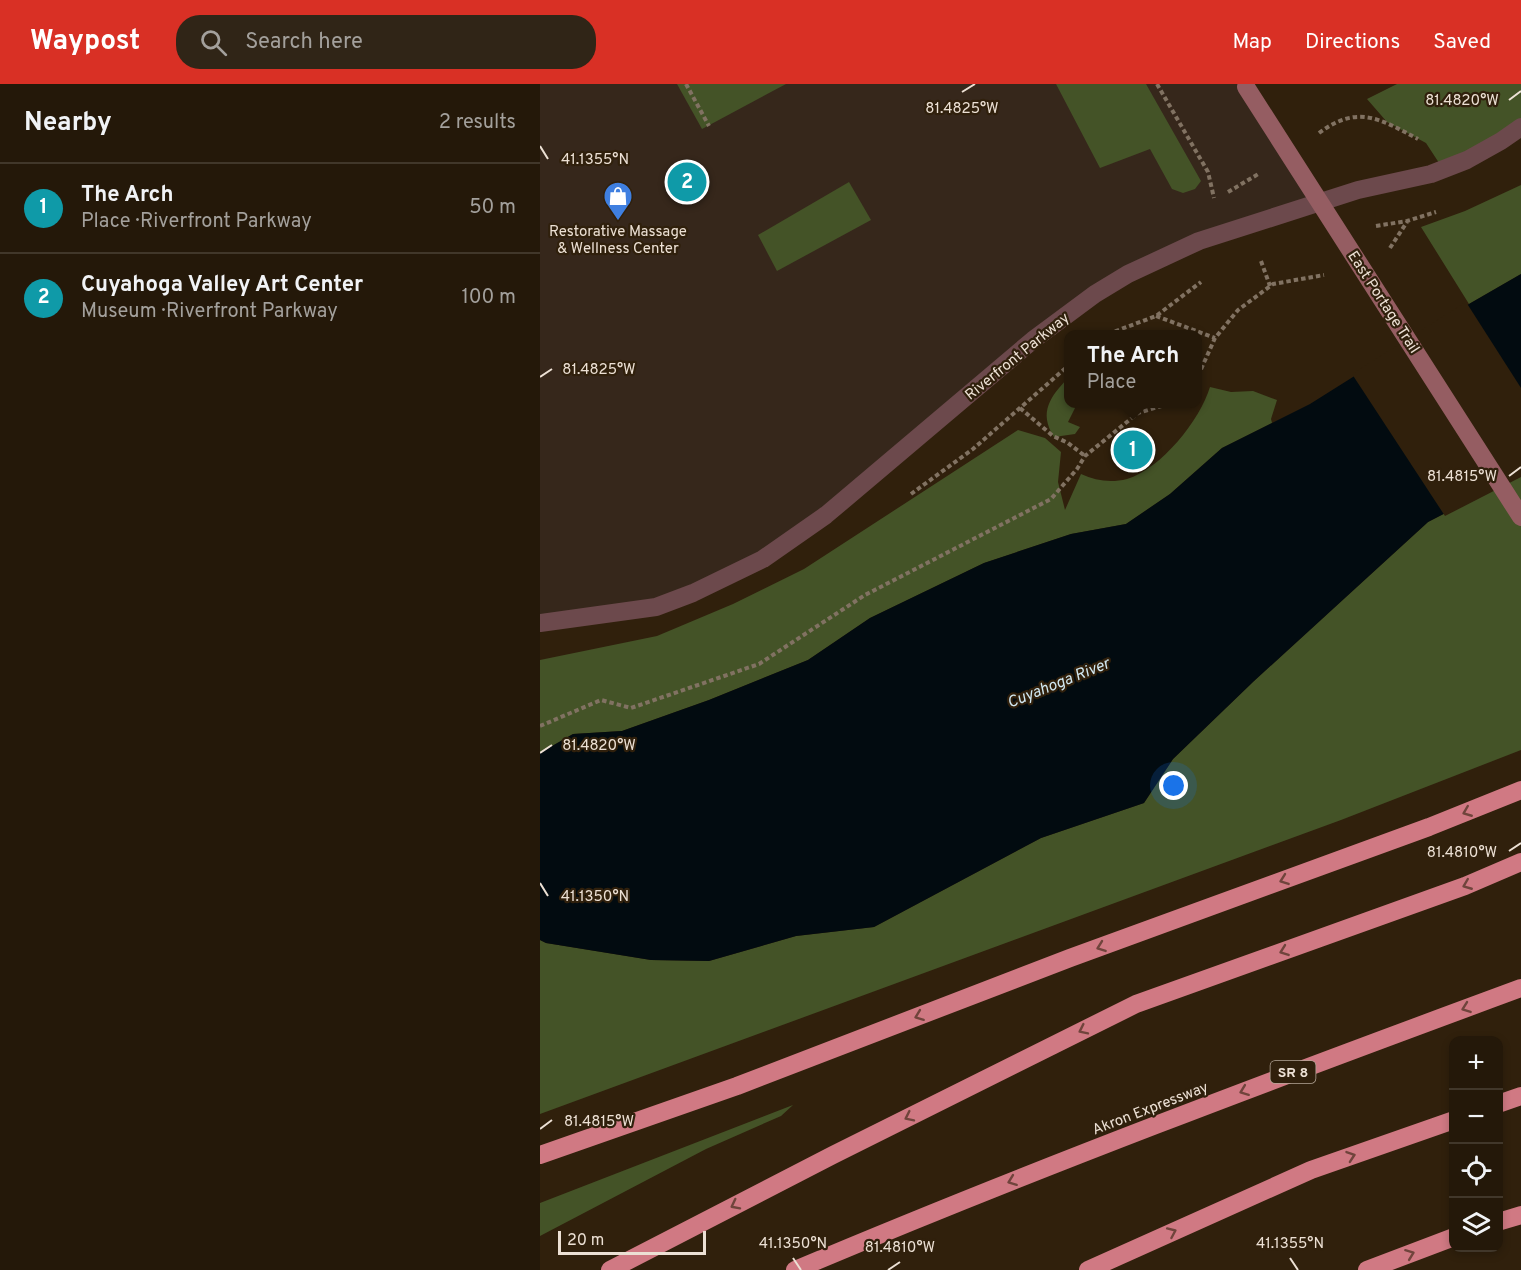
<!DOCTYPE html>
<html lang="en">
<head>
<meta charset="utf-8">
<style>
  :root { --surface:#241809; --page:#302517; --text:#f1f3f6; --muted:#a3a09c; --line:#41372a; --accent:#d93025 }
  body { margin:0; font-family:Overpass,sans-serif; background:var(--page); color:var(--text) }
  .controls { position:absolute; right:18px; bottom:18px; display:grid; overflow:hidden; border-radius:12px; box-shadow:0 3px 9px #0003 }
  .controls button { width:54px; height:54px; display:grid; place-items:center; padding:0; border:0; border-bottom:2px solid var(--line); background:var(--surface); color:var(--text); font:30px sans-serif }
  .scale { position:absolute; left:18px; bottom:15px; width:148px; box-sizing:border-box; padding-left:6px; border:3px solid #ece0d4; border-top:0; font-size:16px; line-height:21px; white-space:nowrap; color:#ece0d4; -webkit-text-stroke:4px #30200c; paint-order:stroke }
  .you { position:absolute; left:634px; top:702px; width:21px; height:21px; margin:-15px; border:4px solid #fff; border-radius:50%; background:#1a73e8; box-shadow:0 0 0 9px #1a73e833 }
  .badge { display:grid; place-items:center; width:39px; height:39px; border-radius:50%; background:var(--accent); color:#fff; font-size:20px; font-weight:700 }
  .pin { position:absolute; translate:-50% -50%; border:3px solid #fff; box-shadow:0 2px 6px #0006 }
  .popup { position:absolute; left:524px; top:246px; width:138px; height:78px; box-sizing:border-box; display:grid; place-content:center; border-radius:12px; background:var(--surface); filter:drop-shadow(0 2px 4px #0005); font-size:20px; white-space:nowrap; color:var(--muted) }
  .popup b { font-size:22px; color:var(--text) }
  .popup::after { content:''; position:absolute; left:50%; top:100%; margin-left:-12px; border:12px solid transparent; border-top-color:var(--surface) }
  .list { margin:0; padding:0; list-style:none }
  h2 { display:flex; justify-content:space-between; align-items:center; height:78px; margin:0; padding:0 24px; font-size:26px }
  h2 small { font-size:20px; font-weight:400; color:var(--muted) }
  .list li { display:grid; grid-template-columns:39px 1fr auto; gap:18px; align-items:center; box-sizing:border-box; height:90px; padding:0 24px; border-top:2px solid var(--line) }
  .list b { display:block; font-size:22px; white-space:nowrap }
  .list p { margin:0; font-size:20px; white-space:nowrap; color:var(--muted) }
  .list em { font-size:20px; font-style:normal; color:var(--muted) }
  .icon { flex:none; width:33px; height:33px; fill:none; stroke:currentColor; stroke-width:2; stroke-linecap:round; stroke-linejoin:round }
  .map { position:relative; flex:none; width:981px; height:1186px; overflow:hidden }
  header { display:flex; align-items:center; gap:36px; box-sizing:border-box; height:84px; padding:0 30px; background:var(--accent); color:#fff }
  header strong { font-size:28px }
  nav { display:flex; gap:33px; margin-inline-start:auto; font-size:21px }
  .search { width:420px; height:54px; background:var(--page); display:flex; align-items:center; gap:15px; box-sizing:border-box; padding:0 21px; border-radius:24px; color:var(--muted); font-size:22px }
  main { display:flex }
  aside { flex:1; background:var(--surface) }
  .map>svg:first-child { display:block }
  .commercial { fill:#36271b }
  .green { fill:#445327 }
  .water { fill:#020b10 }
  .pier { fill:#30200c }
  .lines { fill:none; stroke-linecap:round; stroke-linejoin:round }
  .path { stroke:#817262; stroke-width:4; stroke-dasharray:4.5 3; stroke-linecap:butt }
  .street { stroke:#6c494c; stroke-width:18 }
  .highway { stroke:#d07983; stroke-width:18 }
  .secondary-bridge { stroke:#955d62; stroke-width:18 }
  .oneway { stroke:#70443c }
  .ticks { fill:none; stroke:#ece0d4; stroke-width:2 }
  .labels { text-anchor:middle; stroke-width:4.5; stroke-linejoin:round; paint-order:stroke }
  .shield { fill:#30200c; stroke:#b4a698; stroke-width:1.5 }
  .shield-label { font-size:14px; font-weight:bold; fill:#ece0d4 }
  .poi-label { font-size:15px; fill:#ece0d4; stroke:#30200c }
  .street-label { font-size:15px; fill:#ece0d4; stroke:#30200c }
  .water-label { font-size:16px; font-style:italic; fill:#d1e8f2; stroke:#30200c }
  .ticks-label { font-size:15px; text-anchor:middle; fill:#ece0d4; stroke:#30200c; stroke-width:4.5; stroke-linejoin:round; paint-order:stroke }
</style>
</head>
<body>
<header>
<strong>Waypost</strong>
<div class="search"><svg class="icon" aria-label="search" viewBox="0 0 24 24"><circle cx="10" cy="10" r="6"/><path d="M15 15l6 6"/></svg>Search here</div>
<nav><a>Map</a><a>Directions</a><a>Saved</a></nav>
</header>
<main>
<aside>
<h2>Nearby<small>2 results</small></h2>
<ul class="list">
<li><span class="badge" style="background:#0f9aa8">1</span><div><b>The Arch</b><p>Place · Riverfront Parkway</p></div><em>50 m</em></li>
<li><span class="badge" style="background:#0f9aa8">2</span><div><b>Cuyahoga Valley Art Center</b><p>Museum · Riverfront Parkway</p></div><em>100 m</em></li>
</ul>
</aside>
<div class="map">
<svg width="981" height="1186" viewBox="0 0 981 1186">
  <rect width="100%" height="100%" fill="#30200c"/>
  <!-- commercial -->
  <path class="commercial" d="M0 0H704L784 116 588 190 286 431 153 509 0 539Z"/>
  <!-- green -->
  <g class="green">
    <path d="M137 0H246L162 45Z"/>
    <path d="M516 0H606L661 97 655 105 643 109 632 105 610 65 560 84Z"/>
    <path d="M857 0H981V41L903 85 886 59 847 38 827 15Z"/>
    <path d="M309 98 331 136 237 187 218 151Z"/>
    <path d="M981 101V190L929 220 881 143 925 127Z"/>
    <path d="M528 294V320H537L528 338 540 343 535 350 514 353C498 328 511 312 528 294Z"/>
    <path d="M670 303 691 308 713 307 737 316 731 335 732 339 682 364 630 410 586 440 531 450 444 479 330 534 268 576 169 616 82 647 33 650 0 669V576L117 552 193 520 264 485 478 346 505 354 521 368 518 398 525 426 541 390C556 397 571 399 587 395 621 385 660 336 670 303Z"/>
    <path d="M981 390V666L801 736 0 1030V856L6 859 111 876 169 877 256 852 334 843 501 754 604 719 633 675 714 597 888 438Z"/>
    <path d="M253 1021 241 1032 166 1065 0 1152V1119Z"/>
  </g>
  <!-- water -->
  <path class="water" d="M981 190V390L888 438 714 597 633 675 604 719 501 754 334 843 256 852 169 877 111 876 6 859 0 856V669L33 650 82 647 169 616 268 576 330 534 444 479 531 450 586 440 630 410 682 364 770 320 929 220Z"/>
  <!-- pier -->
  <path class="pier" d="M926 218 981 304V393L905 432 812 290Z"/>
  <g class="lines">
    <!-- path -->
    <g class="path">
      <path d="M146 0 169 42"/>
      <path d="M617 0 668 88 674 114"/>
      <path d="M779 49C818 20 840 35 878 55"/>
      <path d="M688 108 720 89"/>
      <path d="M836 142 867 137 896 128"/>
      <path d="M850 164 867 138"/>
      <path d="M721 177 730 202"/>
      <path d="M616 232 675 254"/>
      <path d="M568 250 616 232 661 198"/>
      <path d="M658 292 675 254 698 226 733 200 784 191"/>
      <path d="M480 324 513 352 528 359 545 372"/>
      <path d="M371 410 433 365 528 282"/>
      <path d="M0 642 61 616 91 624 219 580 325 511 511 415 537 385 545 372 598 329 628 320"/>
    </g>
    <!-- street -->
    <path class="street" d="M0 539 116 523 153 509 223 475 286 431 493 256 555 210 588 190 659 157 818 106 891 90 927 76 961 57 981 43"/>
    <!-- highway -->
    <g class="highway">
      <path d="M958 1020 981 1012"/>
      <path d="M0 1071 197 1002 530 874 889 743 981 706"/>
      <path d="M958 1138 981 1131"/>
      <path d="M70 1186 293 1071 596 920 925 802 981 778"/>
      <path d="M255 1186C494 1085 737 994 981 904"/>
      <path d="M548 1186 771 1086 914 1036"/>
      <path d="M827 1186 914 1153"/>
    </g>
    <!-- secondary-bridge -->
    <path class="secondary-bridge" d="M706 3 981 433"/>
  </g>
  <!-- one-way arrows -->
  <defs><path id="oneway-chevron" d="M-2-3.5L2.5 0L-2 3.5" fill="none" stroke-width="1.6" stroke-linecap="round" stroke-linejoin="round" transform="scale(1.5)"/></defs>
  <g class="oneway">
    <use href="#oneway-chevron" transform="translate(927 728) rotate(158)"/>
    <use href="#oneway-chevron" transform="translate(744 796) rotate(160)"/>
    <use href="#oneway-chevron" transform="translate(927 801) rotate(158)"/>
    <use href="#oneway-chevron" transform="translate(561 863) rotate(160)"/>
    <use href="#oneway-chevron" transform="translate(744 867) rotate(160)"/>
    <use href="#oneway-chevron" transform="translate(926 924) rotate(160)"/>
    <use href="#oneway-chevron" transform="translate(379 932) rotate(159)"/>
    <use href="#oneway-chevron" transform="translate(543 946) rotate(154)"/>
    <use href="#oneway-chevron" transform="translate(704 1007) rotate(159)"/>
    <use href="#oneway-chevron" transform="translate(369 1033) rotate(154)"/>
    <use href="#oneway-chevron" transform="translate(811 1072) rotate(-19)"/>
    <use href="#oneway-chevron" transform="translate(472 1097) rotate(159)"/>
    <use href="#oneway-chevron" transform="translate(195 1121) rotate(153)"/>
    <use href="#oneway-chevron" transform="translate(632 1148) rotate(-24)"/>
    <use href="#oneway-chevron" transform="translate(870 1170) rotate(-21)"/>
  </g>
  <!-- ticks -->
  <path class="ticks" d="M422 8 435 0M969 16 981 7M0 62 8 75M0 293 12 285M969 392 981 383M0 669 12 661M969 767 981 759M0 799 8 812M0 1045 12 1036M253 1174 261 1186M750 1174 758 1186M348 1186 360 1178"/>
  <!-- icons -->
  <defs>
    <g id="shop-pin" transform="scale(1.5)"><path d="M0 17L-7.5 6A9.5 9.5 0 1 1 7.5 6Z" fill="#3f7fe0" stroke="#30200c"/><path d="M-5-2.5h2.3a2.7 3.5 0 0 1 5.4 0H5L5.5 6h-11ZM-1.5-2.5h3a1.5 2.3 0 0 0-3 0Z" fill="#fff"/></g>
  </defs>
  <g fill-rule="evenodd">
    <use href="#shop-pin" x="78" y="112"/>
  </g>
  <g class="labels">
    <!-- shield labels -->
    <rect class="shield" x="730.5" y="977" width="45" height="22" rx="4.5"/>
    <g class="shield-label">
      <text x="753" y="993">SR 8</text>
    </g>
    <!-- poi labels -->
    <g class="poi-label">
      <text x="78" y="152">Restorative Massage<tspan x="78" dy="17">&amp; Wellness Center</tspan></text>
    </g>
    <!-- street labels -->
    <g class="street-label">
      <text transform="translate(844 218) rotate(57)" y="5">East Portage Trail</text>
      <text transform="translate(477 272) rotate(-39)" y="5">Riverfront Parkway</text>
      <text transform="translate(610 1024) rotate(-21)" y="5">Akron Expressway</text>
    </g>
    <!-- water labels -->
    <g class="water-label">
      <text transform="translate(518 598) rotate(-22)" y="6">Cuyahoga River</text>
    </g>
  </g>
  <g class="ticks-label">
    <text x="922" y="21">81.4820°W</text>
    <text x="422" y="29">81.4825°W</text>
    <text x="55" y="80">41.1355°N</text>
    <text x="59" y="290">81.4825°W</text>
    <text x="922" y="397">81.4815°W</text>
    <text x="59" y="666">81.4820°W</text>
    <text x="922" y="773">81.4810°W</text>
    <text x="55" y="817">41.1350°N</text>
    <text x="59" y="1042">81.4815°W</text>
    <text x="253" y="1164">41.1350°N</text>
    <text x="750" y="1164">41.1355°N</text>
    <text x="360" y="1168">81.4810°W</text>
  </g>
</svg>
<div class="controls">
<button>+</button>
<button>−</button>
<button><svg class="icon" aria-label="locate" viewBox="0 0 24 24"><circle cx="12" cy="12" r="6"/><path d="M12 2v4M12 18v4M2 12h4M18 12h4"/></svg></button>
<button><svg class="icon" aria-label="layers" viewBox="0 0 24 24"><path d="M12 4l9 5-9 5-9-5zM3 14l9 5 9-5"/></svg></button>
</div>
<div class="scale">20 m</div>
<div class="you"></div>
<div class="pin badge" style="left:593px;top:366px;background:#0f9aa8">1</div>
<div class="popup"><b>The Arch</b>Place</div>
<div class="pin badge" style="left:147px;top:98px;background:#0f9aa8">2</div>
</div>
</main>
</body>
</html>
